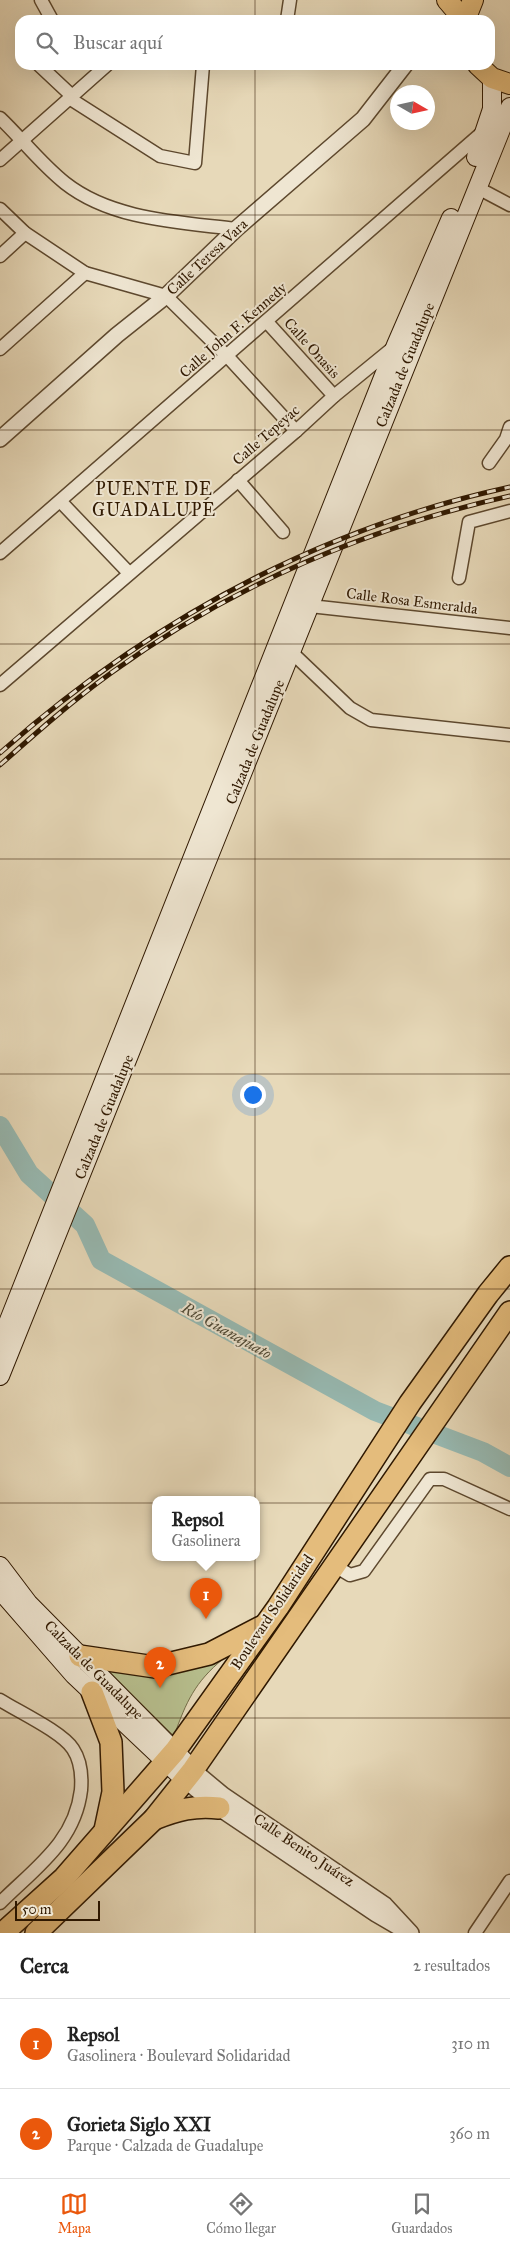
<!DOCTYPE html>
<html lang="es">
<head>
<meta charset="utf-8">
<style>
  :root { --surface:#fff; --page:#f6f6f6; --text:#222; --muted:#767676; --line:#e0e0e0; --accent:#ea580c }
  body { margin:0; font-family:"IM FELL Great Primer",serif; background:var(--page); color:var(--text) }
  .compass { position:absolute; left:390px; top:85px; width:45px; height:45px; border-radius:50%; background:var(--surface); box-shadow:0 5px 20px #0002; rotate:99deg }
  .scale { position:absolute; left:15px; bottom:12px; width:85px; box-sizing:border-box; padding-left:5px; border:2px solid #2f1800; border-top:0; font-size:14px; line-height:18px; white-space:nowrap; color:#2f1800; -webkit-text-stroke:4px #efe6d2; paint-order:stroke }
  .you { position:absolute; left:252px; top:1094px; width:18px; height:18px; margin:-12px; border:4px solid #fff; border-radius:50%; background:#1a73e8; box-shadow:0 0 0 8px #1a73e833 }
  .badge { display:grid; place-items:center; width:32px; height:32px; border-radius:50%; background:var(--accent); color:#fff; font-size:16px; font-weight:700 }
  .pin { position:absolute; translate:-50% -41px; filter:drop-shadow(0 1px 2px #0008) }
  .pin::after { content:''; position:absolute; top:26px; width:18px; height:15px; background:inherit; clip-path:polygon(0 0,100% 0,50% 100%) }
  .popup { position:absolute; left:152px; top:1496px; width:108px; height:65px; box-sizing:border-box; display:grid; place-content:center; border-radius:10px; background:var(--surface); filter:drop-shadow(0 1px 4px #0005); font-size:16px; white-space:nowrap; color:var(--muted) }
  .popup b { font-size:19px; color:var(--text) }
  .popup::after { content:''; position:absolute; left:50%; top:100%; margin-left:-10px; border:10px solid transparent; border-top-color:var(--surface) }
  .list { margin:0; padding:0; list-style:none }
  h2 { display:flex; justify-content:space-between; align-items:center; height:65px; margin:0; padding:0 20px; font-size:21px }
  h2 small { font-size:16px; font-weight:400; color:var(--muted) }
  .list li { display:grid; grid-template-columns:32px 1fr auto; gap:15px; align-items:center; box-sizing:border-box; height:90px; padding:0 20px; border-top:1px solid var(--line) }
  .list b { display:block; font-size:19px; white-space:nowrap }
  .list p { margin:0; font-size:16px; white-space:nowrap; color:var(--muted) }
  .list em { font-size:16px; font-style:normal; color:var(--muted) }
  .icon { flex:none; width:28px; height:28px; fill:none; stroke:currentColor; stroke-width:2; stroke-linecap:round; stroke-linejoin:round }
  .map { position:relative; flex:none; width:510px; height:1933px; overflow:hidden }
  .search { position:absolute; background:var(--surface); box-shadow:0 5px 20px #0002; left:15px; right:15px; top:15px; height:55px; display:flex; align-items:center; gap:12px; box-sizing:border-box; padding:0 18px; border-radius:15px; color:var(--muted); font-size:19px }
  .sheet { height:245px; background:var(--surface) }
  nav { display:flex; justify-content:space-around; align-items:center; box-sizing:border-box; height:70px; border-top:1px solid var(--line); background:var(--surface); font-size:14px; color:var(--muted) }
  nav a { display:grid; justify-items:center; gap:2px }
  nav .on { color:var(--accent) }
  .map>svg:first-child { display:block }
  .green { fill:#b7bf8e; stroke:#736c47 }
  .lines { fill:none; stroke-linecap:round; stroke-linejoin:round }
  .river { stroke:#97bab3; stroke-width:20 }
  .minor-casing { stroke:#5d482e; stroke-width:15 }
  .tertiary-casing { stroke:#5d482e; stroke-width:18 }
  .secondary-casing { stroke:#2f1800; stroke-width:20 }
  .primary-casing { stroke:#2f1800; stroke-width:22 }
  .trunk-casing { stroke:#2f1800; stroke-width:24 }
  .minor { stroke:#efe6d2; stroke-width:12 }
  .tertiary { stroke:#efe6d2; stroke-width:15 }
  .secondary { stroke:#efe6d2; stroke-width:18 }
  .primary { stroke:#e4bc7c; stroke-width:20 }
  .trunk { stroke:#e4bc7c; stroke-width:21 }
  .rail-casing { stroke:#2f1800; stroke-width:5 }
  .rail { stroke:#efe6d2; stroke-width:3; stroke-dasharray:9; stroke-linecap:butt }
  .grid { fill:none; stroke:#2f1800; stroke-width:1; stroke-opacity:0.55 }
  .labels { text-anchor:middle; stroke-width:4; stroke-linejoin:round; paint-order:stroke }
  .street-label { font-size:15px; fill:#2f1800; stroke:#efe6d2 }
  .water-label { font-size:16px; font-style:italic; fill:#4e4936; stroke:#efe6d2 }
  .quarter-label { font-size:18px; letter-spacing:1px; fill:#2f1800; stroke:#efe6d2 }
</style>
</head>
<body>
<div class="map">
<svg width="510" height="1933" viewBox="0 0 510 1933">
  <rect width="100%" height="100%" fill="#e7d9b9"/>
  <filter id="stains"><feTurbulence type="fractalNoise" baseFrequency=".004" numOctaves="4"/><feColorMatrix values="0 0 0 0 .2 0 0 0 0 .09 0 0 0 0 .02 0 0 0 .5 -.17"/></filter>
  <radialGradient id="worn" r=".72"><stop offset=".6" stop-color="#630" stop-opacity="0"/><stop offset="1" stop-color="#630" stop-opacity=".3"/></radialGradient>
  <!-- green -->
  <path class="green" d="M223 1659C195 1682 186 1702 174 1736L104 1667 181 1671Z"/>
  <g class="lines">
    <!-- river -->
    <path class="river" d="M0 1126 29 1174 85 1225 101 1260 375 1411 483 1452 510 1467"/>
    <!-- minor casing -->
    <g class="minor-casing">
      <g id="minor">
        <path d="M41 0 52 20"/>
        <path d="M287 20 290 0"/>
        <path d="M39 65 71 95"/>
        <path d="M69 98 160 156 195 163 203 65"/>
        <path d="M0 118C22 139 41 164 65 183 112 220 179 222 236 229"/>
        <path d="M0 160 107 65"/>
        <path d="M476 187 510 205"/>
        <path d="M0 209 25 233 85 273 166 296 228 357 296 431"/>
        <path d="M0 256 25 233"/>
        <path d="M267 322 334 396"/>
        <path d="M0 349 85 273"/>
        <path d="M489 463 506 439 510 427"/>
        <path d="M238 480 283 532"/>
        <path d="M61 502 129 573"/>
        <path d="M0 553 484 131"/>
        <path d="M459 578 469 522 510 511"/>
        <path d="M310 606 510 628"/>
        <path d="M285 646 350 708 371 720 510 735"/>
        <path d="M0 685 296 431 334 396 394 347"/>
        <path d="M335 1566 350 1575 364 1571 430 1479H444L510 1509"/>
        <path d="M0 1700C19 1712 62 1732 73 1749 81 1761 82 1777 81 1790 75 1842 35 1868 0 1903"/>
        <path d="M475 1933 510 1881"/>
      </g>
    </g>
    <!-- tertiary casing -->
    <g class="tertiary-casing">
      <g id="tertiary">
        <path d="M0 439 117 335 166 296 236 229 363 119 405 65"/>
        <path d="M193 1770 223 1795 385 1905 411 1933"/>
        <path d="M185 1780 219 1808 376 1914 400 1928"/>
      </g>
    </g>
    <!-- secondary casing -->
    <g class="secondary-casing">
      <g id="secondary">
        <path d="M476 157 492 109V78"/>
        <path d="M0 1343 396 345 451 218"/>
        <path d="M0 1376 510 107"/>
        <path d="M0 1566 28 1603 193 1770"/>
        <path d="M0 1590 74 1675 185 1780"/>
      </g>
    </g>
    <!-- primary casing -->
    <g class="primary-casing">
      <g id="primary">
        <path d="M447 0 464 20"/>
        <path d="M465 20 473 0"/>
        <path d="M478 65 492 78 510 84"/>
      </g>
    </g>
    <!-- trunk casing -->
    <g class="trunk-casing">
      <g id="trunk">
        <path d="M80 1656 155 1667 209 1654 261 1627"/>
        <path d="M92 1692 111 1742 113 1792 105 1830"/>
        <path d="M154 1819C177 1810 195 1805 219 1808"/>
        <path d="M3 1933 64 1878 175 1751 278 1607 410 1403 488 1294 510 1267"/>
        <path d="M36 1933 154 1819 193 1770 510 1312"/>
      </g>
    </g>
    <!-- minor -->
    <use href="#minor" class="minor"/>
    <!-- tertiary -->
    <use href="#tertiary" class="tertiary"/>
    <!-- secondary -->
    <use href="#secondary" class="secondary"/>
    <!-- primary -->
    <use href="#primary" class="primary"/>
    <!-- trunk -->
    <use href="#trunk" class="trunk"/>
    <!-- rail casing -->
    <g class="rail-casing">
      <g id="rail">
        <path d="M0 753C147 623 317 529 510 487"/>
        <path d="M0 765C36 733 72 701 111 673 230 587 366 528 510 496"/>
      </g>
    </g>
    <!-- rail -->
    <use href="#rail" class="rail"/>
  </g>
  <!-- grid -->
  <path class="grid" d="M255 0V20M255 65V1933M0 215H510M0 430H510M0 644H510M0 859H510M0 1074H510M0 1289H510M0 1503H510M0 1718H510"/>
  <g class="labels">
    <!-- street labels -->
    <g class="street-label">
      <text transform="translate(207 257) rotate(-43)" y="5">Calle Teresa Vara</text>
      <text transform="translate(233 330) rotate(-41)" y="5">Calle John F. Kennedy</text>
      <text transform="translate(312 348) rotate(48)" y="5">Calle Onasis</text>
      <text transform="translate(405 365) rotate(-68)" y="5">Calzada de Guadalupe</text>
      <text transform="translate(266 435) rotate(-41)" y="5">Calle Tepeyac</text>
      <text transform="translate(412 601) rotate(7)" y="5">Calle Rosa Esmeralda</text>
      <text transform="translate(255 742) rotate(-68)" y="5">Calzada de Guadalupe</text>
      <text transform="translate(104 1117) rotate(-68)" y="5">Calzada de Guadalupe</text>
      <text transform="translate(272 1612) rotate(-56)" y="5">Boulevard Solidaridad</text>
      <text transform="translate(94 1670) rotate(45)" y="5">Calzada de Guadalupe</text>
      <text transform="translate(304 1850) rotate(34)" y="5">Calle Benito Juárez</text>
    </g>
    <!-- water labels -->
    <g class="water-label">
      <text transform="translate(227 1330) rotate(29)" y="6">Río Guanajuato</text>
    </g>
    <!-- quarter labels -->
    <g class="quarter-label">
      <text x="154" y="495">PUENTE DE<tspan x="154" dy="21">GUADALUPE</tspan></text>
    </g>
  </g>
  <rect width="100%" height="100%" filter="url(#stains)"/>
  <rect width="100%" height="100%" fill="url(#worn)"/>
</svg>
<svg class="compass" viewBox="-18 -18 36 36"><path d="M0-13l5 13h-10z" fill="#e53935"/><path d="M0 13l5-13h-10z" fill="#767676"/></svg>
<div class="scale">50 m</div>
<div class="you"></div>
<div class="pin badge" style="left:206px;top:1619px">1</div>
<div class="popup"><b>Repsol</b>Gasolinera</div>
<div class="pin badge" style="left:160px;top:1688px">2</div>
<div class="search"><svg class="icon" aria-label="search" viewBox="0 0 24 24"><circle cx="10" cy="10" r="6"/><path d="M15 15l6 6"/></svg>Buscar aquí</div>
</div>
<section class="sheet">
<h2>Cerca<small>2 resultados</small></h2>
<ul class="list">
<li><span class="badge">1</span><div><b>Repsol</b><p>Gasolinera · Boulevard Solidaridad</p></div><em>310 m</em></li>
<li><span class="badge">2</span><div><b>Gorieta Siglo XXI</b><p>Parque · Calzada de Guadalupe</p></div><em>360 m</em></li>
</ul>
</section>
<nav>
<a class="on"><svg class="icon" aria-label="map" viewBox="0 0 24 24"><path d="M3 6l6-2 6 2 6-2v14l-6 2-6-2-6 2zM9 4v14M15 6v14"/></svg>Mapa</a>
<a><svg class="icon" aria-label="directions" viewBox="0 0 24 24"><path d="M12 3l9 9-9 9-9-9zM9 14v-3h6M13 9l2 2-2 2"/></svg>Cómo llegar</a>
<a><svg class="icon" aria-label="saved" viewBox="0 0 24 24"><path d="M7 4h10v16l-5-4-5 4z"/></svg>Guardados</a>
</nav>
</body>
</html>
